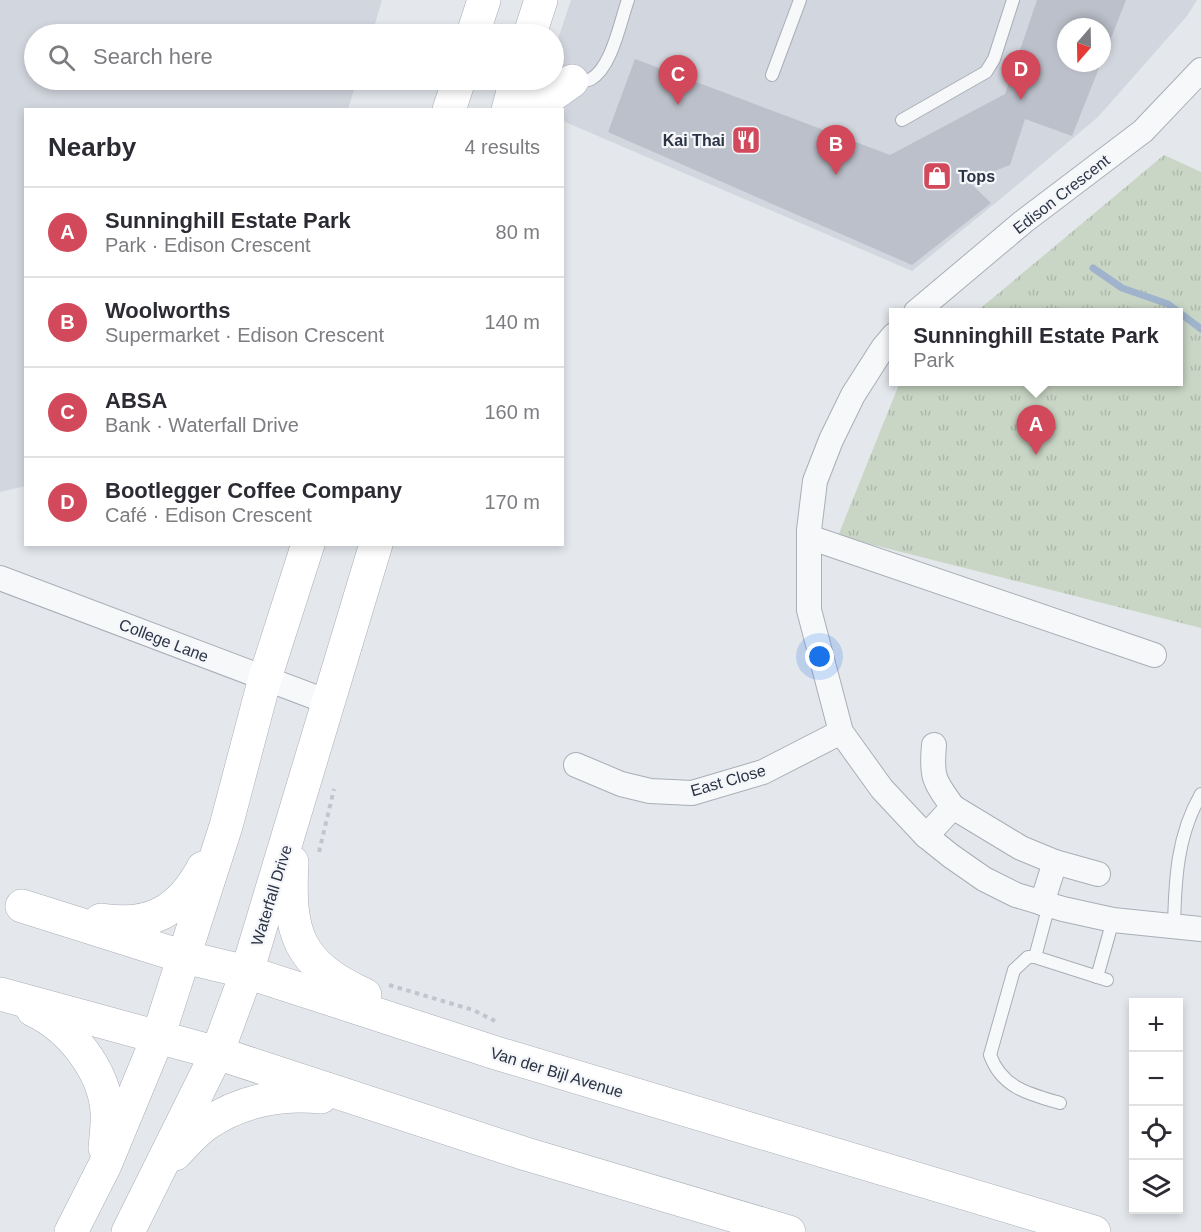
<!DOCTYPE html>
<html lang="en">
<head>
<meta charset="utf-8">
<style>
  :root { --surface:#fff; --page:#f2f2f3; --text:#2b2b33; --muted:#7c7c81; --line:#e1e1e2; --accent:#d1495b }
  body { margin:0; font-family:Helvetica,sans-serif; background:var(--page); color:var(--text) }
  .controls { position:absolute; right:18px; bottom:18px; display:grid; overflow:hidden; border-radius:0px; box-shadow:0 3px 9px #0003 }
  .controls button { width:54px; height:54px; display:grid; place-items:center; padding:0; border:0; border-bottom:2px solid var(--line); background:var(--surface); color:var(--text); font:30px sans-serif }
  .compass { position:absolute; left:1057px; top:18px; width:54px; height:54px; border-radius:50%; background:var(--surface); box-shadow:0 3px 9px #0003; rotate:200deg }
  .you { position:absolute; left:820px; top:657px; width:21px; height:21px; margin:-15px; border:4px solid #fff; border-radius:50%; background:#1a73e8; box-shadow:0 0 0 9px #1a73e833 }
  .badge { display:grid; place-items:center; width:39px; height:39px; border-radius:50%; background:var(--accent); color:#fff; font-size:20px; font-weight:700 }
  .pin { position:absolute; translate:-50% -50px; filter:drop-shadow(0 2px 3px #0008) }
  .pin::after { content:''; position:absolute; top:32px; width:21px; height:18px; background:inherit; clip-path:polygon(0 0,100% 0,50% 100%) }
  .popup { position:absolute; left:889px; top:308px; width:294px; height:78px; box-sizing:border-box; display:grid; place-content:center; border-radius:0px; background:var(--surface); filter:drop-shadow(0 2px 4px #0005); font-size:20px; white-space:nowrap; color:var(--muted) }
  .popup b { font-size:22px; color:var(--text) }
  .popup::after { content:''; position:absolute; left:50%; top:100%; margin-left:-12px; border:12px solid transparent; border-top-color:var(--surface) }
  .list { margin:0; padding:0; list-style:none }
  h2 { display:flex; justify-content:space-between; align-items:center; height:78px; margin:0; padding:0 24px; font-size:26px }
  h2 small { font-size:20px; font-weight:400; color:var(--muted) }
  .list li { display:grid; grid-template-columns:39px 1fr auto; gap:18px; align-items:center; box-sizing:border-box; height:90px; padding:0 24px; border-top:2px solid var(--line) }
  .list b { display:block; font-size:22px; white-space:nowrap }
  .list p { margin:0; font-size:20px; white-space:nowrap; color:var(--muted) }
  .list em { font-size:20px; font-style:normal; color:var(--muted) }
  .icon { flex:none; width:33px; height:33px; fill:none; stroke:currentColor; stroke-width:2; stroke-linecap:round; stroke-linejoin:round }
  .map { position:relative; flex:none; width:1201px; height:1232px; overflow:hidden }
  .search { position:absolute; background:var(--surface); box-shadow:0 3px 9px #0003; left:24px; top:24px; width:540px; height:66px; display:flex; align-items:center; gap:15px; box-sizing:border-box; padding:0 21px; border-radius:33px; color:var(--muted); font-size:22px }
  .panel { position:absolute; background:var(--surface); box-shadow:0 3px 9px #0003; left:24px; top:108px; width:540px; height:438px; border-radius:0px }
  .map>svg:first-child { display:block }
  .built { fill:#d2d6de; fill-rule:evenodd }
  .park { fill:url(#park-tufts) }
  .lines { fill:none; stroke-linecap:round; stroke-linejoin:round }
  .stream { stroke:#9fb4cc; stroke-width:7 }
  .building { fill:#bbc0ca }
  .service-casing { stroke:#a9aeb7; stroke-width:14 }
  .minor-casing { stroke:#a9aeb7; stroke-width:26 }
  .secondary-casing { stroke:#a9aeb7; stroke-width:34 }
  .path { stroke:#c2c5cb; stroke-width:4; stroke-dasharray:4.5 4.5; stroke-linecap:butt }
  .service { stroke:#f7f8fa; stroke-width:12 }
  .minor { stroke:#f7f8fa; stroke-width:24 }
  .secondary { stroke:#fff; stroke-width:33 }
  .labels { text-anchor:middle; stroke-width:4.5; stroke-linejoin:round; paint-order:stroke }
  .poi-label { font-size:16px; font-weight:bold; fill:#2b3445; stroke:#f4f6f9; text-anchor:end }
  .street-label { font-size:16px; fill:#2b3445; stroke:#f4f6f9 }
</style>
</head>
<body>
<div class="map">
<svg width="1201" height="1232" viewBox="0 0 1201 1232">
  <defs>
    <pattern id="park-tufts" width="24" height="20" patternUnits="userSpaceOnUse" patternTransform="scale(1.5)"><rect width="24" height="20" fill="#c9d6c5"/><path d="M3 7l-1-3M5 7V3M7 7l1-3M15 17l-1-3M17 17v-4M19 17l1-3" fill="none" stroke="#adb8ab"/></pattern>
  </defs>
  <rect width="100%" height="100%" fill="#e4e7ec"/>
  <!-- built -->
  <g class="built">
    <path d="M0 0H382L372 34H34V80H357L348 109 26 110 25 486 0 492Z"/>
    <path d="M571 0H1197L1187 16 1098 117 1004 196 912 271 563 121 562 110 542 109 536 103 544 80H554V51ZM1066 27H1102V63H1066Z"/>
  </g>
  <!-- park -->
  <path class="park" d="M1164 155 1201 172V628L838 536 900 382H1178V312H976Z"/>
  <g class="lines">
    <!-- stream -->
    <path class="stream" d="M1093 268 1122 288 1168 304 1201 329"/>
  </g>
  <!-- building -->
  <path class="building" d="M1037 0H1126L1102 61V27H1066V63H1101L1072 136 1025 119 1010 165 968 181 991 203 912 265 608 132 635 59 890 155 1005 94Z"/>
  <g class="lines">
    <!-- service casing -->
    <g class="service-casing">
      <g id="service">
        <path d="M772 75 800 0"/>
        <path d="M572 81C578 81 586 82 591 79 612 67 620 22 628 0"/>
        <path d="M902 120 986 72 994 59 1013 0"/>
        <path d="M1049 905 1035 957H1028L1014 970 990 1055C1002 1088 1029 1094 1060 1103"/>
        <path d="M1174 927C1175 880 1177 835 1201 794"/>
        <path d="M1035 957 1107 980"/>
        <path d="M1097 977 1113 920"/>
      </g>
    </g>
    <!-- minor casing -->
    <g class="minor-casing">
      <g id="minor">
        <path d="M916 312 1023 222 1143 131 1201 70"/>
        <path d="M894 335 883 348 853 395 831 440 815 481 809 530V610L841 732 882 789 926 836 951 856 984 879 1016 895 1063 909 1113 920 1201 929"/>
        <path d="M809 537 1154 655"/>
        <path d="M0 578 328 702"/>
        <path d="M576 765 621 784 650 791 692 793 763 772 841 732"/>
        <path d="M953 807 1021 848 1055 862 1098 874"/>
        <path d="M926 836 953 807C934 781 931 777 934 745"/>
        <path d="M1042 903 1055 862"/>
      </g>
    </g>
    <!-- secondary casing -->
    <g class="secondary-casing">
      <g id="secondary">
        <path d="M473 34 484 0"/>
        <path d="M530 34 541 0"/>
        <path d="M449 110 459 80"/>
        <path d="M508 110 516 80"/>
        <path d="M531 110 572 81"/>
        <path d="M292 862C288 933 297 964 365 995"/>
        <path d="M22 906 184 957 247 972 496 1053 1094 1232"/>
        <path d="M101 920C150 928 180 911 203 868"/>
        <path d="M0 994 217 1053 526 1154 789 1232"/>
        <path d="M33 1010C70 1027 104 1070 107 1111 108 1123 106 1136 105 1148"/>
        <path d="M175 1154C185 1144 194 1133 205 1125 239 1101 281 1093 321 1097"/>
        <path d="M71 1232 105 1165 158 1037 226 826 265 678 308 544"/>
        <path d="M128 1232 217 1053 247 972 376 544"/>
      </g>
    </g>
    <!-- path -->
    <g class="path">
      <path d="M319 852 334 789"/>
      <path d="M389 985 473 1010 495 1021"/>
    </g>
    <!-- service -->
    <use href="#service" class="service"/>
    <!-- minor -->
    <use href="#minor" class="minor"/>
    <!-- secondary -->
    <use href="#secondary" class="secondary"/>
  </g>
  <!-- icons -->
  <defs>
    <g id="restaurant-square" transform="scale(1.5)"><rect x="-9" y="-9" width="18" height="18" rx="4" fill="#d1495b" stroke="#f4f6f9"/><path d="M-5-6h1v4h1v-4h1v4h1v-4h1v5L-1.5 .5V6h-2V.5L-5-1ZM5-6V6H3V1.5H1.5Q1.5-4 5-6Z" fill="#fff"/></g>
    <g id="shop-square" transform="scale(1.5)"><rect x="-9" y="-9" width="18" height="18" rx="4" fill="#d1495b" stroke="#f4f6f9"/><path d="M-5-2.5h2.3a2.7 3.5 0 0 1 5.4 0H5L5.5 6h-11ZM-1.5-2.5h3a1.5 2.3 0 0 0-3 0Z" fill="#fff"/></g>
  </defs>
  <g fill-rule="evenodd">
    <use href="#restaurant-square" x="746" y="140"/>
    <use href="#shop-square" x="937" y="176"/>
  </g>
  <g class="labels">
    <!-- poi labels -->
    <g class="poi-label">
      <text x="725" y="146">Kai Thai</text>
      <text x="958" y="182" text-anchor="start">Tops</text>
    </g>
    <!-- street labels -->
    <g class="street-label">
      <text transform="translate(1061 194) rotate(-38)" y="6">Edison Crescent</text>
      <text transform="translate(164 640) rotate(21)" y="6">College Lane</text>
      <text transform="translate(728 780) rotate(-16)" y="6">East Close</text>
      <text transform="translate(271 895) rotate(-73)" y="6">Waterfall Drive</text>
      <text transform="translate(557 1072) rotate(17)" y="6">Van der Bijl Avenue</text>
    </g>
  </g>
</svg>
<div class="controls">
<button>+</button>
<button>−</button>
<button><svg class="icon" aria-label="locate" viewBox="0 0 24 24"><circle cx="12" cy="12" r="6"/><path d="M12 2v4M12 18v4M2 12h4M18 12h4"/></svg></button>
<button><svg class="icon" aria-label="layers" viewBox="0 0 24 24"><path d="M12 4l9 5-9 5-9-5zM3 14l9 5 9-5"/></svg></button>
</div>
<svg class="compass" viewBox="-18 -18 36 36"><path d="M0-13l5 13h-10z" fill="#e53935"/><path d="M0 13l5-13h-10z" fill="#7c7c81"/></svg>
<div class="you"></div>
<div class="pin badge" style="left:1036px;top:455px">A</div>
<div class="popup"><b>Sunninghill Estate Park</b>Park</div>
<div class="pin badge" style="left:836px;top:175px">B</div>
<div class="pin badge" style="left:678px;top:105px">C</div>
<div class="pin badge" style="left:1021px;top:100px">D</div>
<div class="search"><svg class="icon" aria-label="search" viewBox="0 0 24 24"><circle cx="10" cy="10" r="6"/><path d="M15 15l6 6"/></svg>Search here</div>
<section class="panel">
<h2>Nearby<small>4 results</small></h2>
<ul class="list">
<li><span class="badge">A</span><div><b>Sunninghill Estate Park</b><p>Park · Edison Crescent</p></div><em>80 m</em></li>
<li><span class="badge">B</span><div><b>Woolworths</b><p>Supermarket · Edison Crescent</p></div><em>140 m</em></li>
<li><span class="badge">C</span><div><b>ABSA</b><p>Bank · Waterfall Drive</p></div><em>160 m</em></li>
<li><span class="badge">D</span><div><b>Bootlegger Coffee Company</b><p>Café · Edison Crescent</p></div><em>170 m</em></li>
</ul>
</section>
</div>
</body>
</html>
